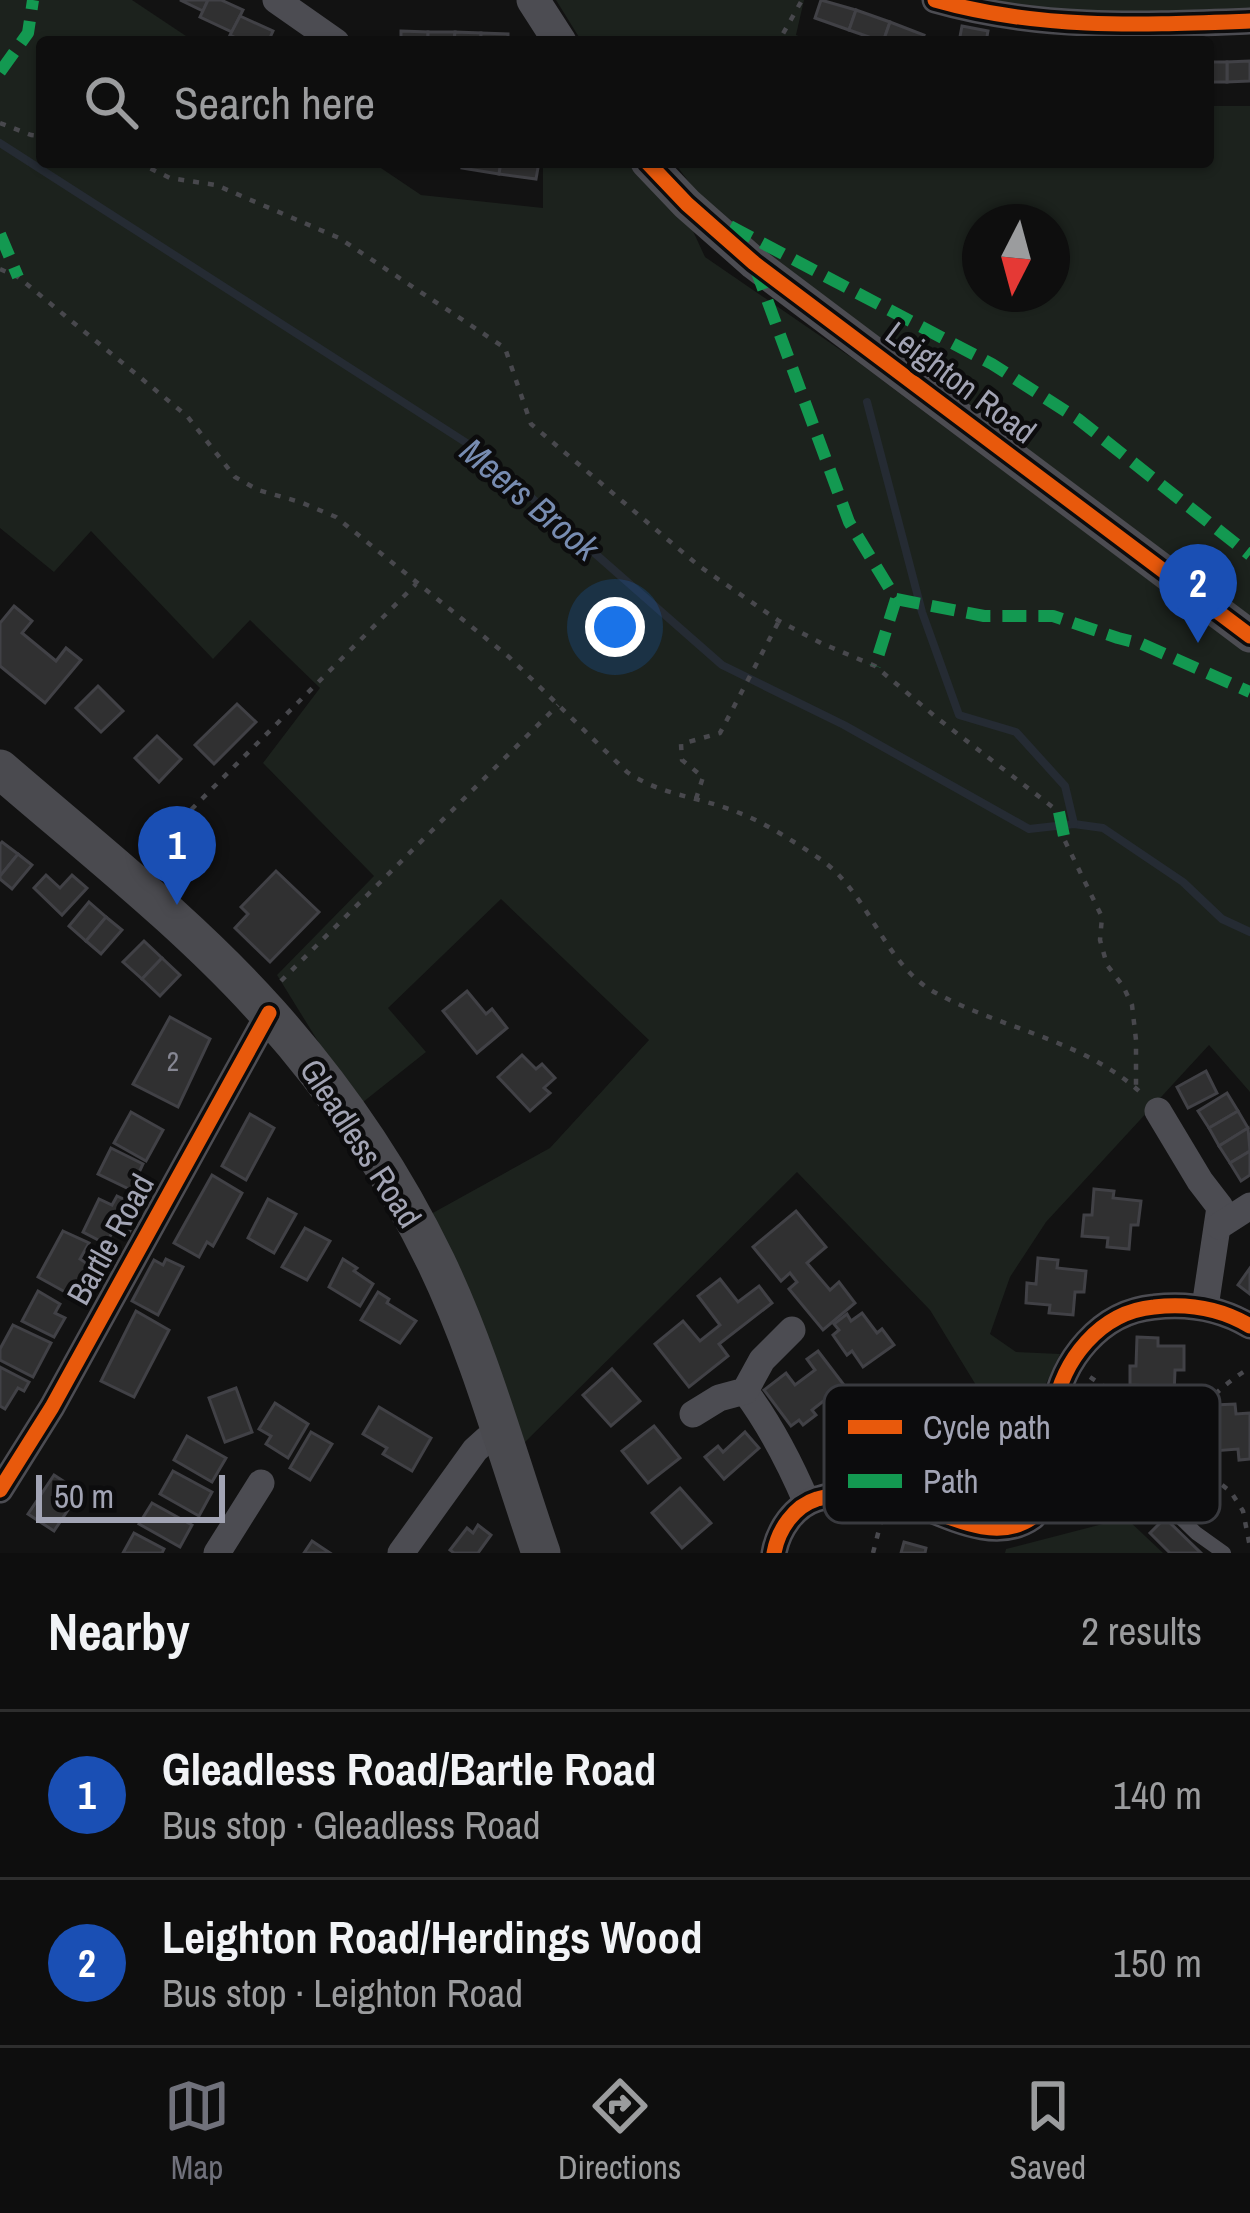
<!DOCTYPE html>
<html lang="en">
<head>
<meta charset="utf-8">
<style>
  :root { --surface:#0e0e0e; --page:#171717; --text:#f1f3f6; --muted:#9b9c9e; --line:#2e2e2e; --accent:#70717b }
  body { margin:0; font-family:"Archivo Narrow",sans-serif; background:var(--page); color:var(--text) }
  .compass { position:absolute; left:962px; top:204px; width:108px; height:108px; border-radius:50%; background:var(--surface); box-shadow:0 3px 9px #0004; rotate:186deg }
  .scale { position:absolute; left:36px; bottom:30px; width:189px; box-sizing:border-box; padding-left:12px; border:6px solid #a2a4b4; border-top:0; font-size:33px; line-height:42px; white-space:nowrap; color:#a2a4b4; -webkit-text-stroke:9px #0c0c0d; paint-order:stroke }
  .you { position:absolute; left:615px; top:627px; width:42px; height:42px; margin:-30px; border:9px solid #fff; border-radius:50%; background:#1a73e8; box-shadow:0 0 0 18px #1a73e833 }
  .badge { display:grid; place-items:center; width:78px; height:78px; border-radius:50%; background:var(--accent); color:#fff; font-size:39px; font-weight:700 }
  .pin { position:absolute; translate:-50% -99px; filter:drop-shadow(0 3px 6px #0008) }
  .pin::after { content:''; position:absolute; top:63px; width:42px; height:36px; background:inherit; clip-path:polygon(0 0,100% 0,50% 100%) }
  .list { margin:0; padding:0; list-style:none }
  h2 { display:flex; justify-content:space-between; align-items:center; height:156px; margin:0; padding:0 48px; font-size:51px }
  h2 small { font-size:39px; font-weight:400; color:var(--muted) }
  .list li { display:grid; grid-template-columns:78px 1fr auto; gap:36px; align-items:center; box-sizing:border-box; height:168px; padding:0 48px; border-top:3px solid var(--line) }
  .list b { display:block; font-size:45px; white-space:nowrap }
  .list p { margin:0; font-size:39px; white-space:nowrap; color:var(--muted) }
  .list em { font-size:39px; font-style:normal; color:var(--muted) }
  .icon { flex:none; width:66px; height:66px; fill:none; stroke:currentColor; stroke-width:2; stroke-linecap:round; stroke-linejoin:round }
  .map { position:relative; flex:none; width:1250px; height:1553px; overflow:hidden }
  .search { position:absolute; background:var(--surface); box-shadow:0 3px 9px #0004; left:36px; right:36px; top:36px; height:132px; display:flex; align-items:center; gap:30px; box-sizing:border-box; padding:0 42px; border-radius:12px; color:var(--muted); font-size:45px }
  .sheet { height:492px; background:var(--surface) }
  nav { display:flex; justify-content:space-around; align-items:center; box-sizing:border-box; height:168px; border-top:3px solid var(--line); background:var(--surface); font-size:33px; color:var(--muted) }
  nav a { display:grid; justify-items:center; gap:6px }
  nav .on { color:var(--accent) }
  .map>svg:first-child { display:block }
  .green { fill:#1c221d; fill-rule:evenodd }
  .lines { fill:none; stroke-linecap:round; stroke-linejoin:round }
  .stream { stroke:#252b33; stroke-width:8 }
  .building { fill:#303031; stroke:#414146; stroke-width:3 }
  .path { stroke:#48484d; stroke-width:4.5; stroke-dasharray:6 9; stroke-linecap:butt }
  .service { stroke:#4c4c52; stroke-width:14 }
  .minor { stroke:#4c4c52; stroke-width:27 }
  .tertiary { stroke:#4c4c52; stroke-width:33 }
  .secondary { stroke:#4a4a4f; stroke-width:39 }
  .quiet { stroke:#139951; stroke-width:12; stroke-dasharray:24 12; stroke-linecap:butt }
  .cycleway-casing { stroke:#0c0c0d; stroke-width:22 }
  .cycleway { stroke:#e8590c; stroke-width:15 }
  .labels { text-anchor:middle; stroke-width:9; stroke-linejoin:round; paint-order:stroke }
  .number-label { font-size:27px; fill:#868793 }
  .street-label { font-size:33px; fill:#a2a4b4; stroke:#0c0c0d }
  .water-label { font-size:36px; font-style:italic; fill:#778cb1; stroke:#0c0c0d }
  .key { fill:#0c0c0d; stroke:#393a3f; stroke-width:3 }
  .key-label { font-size:33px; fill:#a2a4b4 }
</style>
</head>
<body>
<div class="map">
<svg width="1250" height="1553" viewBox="0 0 1250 1553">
  <rect width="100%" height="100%" fill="#121212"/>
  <!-- green -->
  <g class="green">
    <path d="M0 0H132L195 42H42V162H372L421 195 543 208V162H661L705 257 858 362 1233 643 1250 636V1092L1209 1045 1046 1222 1010 1277 990 1334 1016 1352 1060 1354 1040 1396 990 1408 930 1310 797 1172 518 1449 431 1214 550 1148 649 1040 501 899 388 1008 426 1052 358 1106 277 975 374 876 263 763 320 688 250 620 213 659 91 531 54 572 0 528Z"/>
    <path d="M556 0H804L796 35 815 42H582Z"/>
    <path d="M975 0H1250V9L1108 16Z"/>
    <path d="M1208 106H1250V621L711 212 674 162H1208ZM980 222H1052V294H980Z"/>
    <path d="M1126 1518 1163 1553H1005L1006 1549Z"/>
  </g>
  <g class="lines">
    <!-- stream -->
    <g class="stream">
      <path d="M0 143 476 449 722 665 844 725 1029 829 1074 824 1103 828 1183 882 1222 919 1250 932"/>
      <path d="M867 402 922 612 959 715 1016 732 1065 786 1074 824"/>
    </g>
  </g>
  <!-- building -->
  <g class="building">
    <path d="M180 0H208L203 11Z"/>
    <path d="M208 0H221L243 10 232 32 200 17Z"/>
    <path d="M821 0 856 10 849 30 815 18Z"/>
    <path d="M856 10 890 22 883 42 849 30Z"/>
    <path d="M240 16 273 31 268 42H244L230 35Z"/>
    <path d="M890 22 924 35 921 42H883Z"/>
    <path d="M962 26 988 31 986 42H959Z"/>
    <path d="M401 31 428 32V42H401Z"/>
    <path d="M428 32H455L454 42H428Z"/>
    <path d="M455 32 481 33V42H454Z"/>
    <path d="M481 33 508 34V42H481Z"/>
    <path d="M1250 61V81L1227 82V62Z"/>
    <rect x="1208" y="62" width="19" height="20"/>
    <path d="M463 162H501L499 174 462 168Z"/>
    <path d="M501 162H539L536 179 499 174Z"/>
    <path d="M14 606 32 621 22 633 56 661 66 648 81 660 45 703 0 666V623Z"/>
    <path d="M98 686 123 711 101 732 76 708Z"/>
    <path d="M237 704 256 722 214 764 195 745Z"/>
    <path d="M157 736 181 759 159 782 135 758Z"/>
    <path d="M2 842 18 854 0 876V844Z"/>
    <path d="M18 854 32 865 12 889 0 879V876Z"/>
    <path d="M276 871 319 912 270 962 235 928 248 914 241 907Z"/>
    <path d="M46 875 60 888 72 875 87 888 62 915 34 888Z"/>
    <path d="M89 902 106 917 86 941 69 926Z"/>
    <path d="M106 917 122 930 101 954 86 941Z"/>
    <path d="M144 941 162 958 142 979 123 962Z"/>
    <path d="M162 958 180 975 160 996 142 979Z"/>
    <path d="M467 991 486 1014 492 1009 507 1028 477 1053 443 1011Z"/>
    <path d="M170 1017 210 1039 178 1107 133 1084Z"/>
    <path d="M522 1055 536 1069 542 1064 555 1078 544 1088 550 1093 530 1111 498 1077Z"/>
    <path d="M1206 1071 1217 1093 1188 1108 1177 1087Z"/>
    <path d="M1227 1093 1238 1111 1209 1128 1198 1111Z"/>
    <path d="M1238 1111 1248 1128 1219 1146 1209 1128Z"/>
    <path d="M131 1112 163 1130 146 1161 114 1143Z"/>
    <path d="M250 1114 274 1128 246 1180 222 1166Z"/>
    <path d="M1248 1128 1250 1151 1230 1163 1219 1146Z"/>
    <path d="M111 1148 143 1164 131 1190 98 1174Z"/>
    <path d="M1250 1151V1175L1241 1181 1230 1163Z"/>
    <path d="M212 1175 242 1193 213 1246 207 1242 199 1257 174 1243Z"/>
    <path d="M1094 1189 1114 1191 1113 1198 1141 1201 1138 1225H1131L1129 1249 1107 1247 1108 1238 1082 1236 1084 1215H1092Z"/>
    <path d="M117 1196 141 1207 127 1237 113 1231 106 1244 83 1232 99 1199 112 1205Z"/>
    <path d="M268 1199 296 1214 274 1253 248 1238Z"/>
    <path d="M796 1211 826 1247 807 1263 830 1290 839 1282 855 1303 823 1330 789 1289 797 1282 790 1273 781 1281 753 1247Z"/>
    <path d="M305 1228 330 1241 307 1280 282 1267Z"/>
    <path d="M63 1231 89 1243 80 1259 94 1268 76 1298 38 1277Z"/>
    <path d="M1038 1258 1058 1260 1057 1268 1086 1271 1084 1292H1075L1073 1315 1049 1313 1050 1305 1026 1303 1027 1283 1036 1284Z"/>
    <path d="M166 1259 183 1267 158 1315 132 1301 154 1260 163 1265Z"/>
    <path d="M343 1259 357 1268 354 1271 373 1284 360 1306 329 1287Z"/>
    <path d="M1250 1268V1294L1238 1285Z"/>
    <path d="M720 1279 738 1302 759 1286 772 1303 719 1344 728 1356 689 1387 655 1344 683 1321 700 1341 720 1325 698 1296Z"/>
    <path d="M38 1291 60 1304 55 1313 65 1318 54 1337 22 1321Z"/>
    <path d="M378 1292 389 1299 387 1303 416 1321 400 1343 361 1320Z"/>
    <path d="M136 1311 169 1330 134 1397 101 1381Z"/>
    <path d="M862 1313 877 1333 882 1329 894 1345 863 1367 852 1351 847 1355 833 1335 839 1330 834 1324 847 1314 851 1321Z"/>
    <path d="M13 1325 51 1343 33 1377 0 1360V1349Z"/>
    <path d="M1137 1337 1158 1338V1346H1184V1370H1175L1174 1395H1153V1386L1130 1385V1366H1136Z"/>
    <path d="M818 1351 844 1385 812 1410 816 1415 803 1425 799 1420 791 1426 764 1390 786 1373 795 1385 815 1370 807 1359Z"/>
    <path d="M0 1367 29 1382 24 1391 18 1388 5 1409 0 1406Z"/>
    <path d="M612 1369 640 1401 611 1426 583 1395Z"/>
    <path d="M236 1388 252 1432 225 1442 209 1398Z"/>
    <path d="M275 1403 308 1424 288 1458 266 1444 271 1436 259 1429Z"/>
    <path d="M1235 1404 1236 1414 1250 1413V1459L1239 1460 1238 1449 1213 1451 1211 1433 1217 1432 1215 1405Z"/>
    <path d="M379 1407 431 1438 412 1471 383 1454 387 1448 363 1434Z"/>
    <path d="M654 1426 680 1458 648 1483 622 1451Z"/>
    <path d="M311 1432 332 1444 310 1480 290 1468Z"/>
    <path d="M745 1432 759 1448 724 1479 705 1457 718 1446 723 1452Z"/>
    <path d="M187 1436 226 1458 212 1482 174 1460Z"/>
    <path d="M173 1471 212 1492 199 1516 160 1494Z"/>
    <path d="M54 1475 80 1492 54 1531 28 1514Z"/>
    <path d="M680 1488 711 1523 682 1548 652 1513Z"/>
    <path d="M152 1503 192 1525 180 1547 139 1524Z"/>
    <path d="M1165 1518 1201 1553H1170L1150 1533Z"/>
    <path d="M478 1525 491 1535 478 1553H454L450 1550 467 1528 473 1533Z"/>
    <path d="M134 1533 164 1549 162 1553H123Z"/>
    <path d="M312 1541 330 1553H304Z"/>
    <path d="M904 1542 926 1548 925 1553H901Z"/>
  </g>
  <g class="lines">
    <!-- path -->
    <g class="path">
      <path d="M772 42 780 39 802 0"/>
      <path d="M0 123 31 135 42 136"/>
      <path d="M137 162 170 178 216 185 339 238 505 348 531 424 699 566 779 621 821 643 875 666 937 718 1059 812"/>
      <path d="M0 269 18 277 187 416 235 477 258 490 300 502 336 517 509 657 627 772C660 795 700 797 737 812 764 822 793 841 817 857 869 890 883 965 936 993 1002 1029 1083 1040 1140 1092"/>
      <path d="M696 799 703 777 682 760 681 744 720 733 779 621"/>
      <path d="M1065 841 1102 917 1100 940 1107 965 1123 986 1132 1005 1136 1040V1087"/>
      <path d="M149 852 416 584"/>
      <path d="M281 981 558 705"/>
      <path d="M1090 1377 1127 1402 1185 1430"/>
      <path d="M1175 1448 1231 1492 1243 1511 1250 1547"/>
      <path d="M1160 1481 1159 1473C1186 1429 1204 1395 1250 1368"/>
      <path d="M924 1482 963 1426 1004 1413 1031 1409"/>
      <path d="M873 1553 882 1518"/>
    </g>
    <!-- service -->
    <path class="service" d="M1160 1498 1196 1533 1224 1553"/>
    <!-- minor -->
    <g class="minor">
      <path d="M276 0 336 42"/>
      <path d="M935 0C1040 30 1142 25 1250 21"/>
      <path d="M1158 1111 1200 1181 1220 1207 1205 1307"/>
      <path d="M1219 1226 1250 1206"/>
      <path d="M745 1391C771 1426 790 1463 807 1503"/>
      <path d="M693 1414 719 1398 745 1391 762 1360 792 1330"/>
      <path d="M0 1490 52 1407 269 1013"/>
      <path d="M217 1553 261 1483"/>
      <path d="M401 1553 475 1450 486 1440 503 1433"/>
      <path d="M774 1553C778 1530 794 1506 817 1499 831 1496 848 1489 862 1489 916 1491 983 1553 1033 1517 1058 1492 1049 1443 1054 1411 1062 1360 1100 1312 1154 1307 1188 1303 1220 1308 1250 1326"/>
    </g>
    <!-- tertiary -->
    <g class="tertiary">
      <path d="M533 0 560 42"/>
      <path d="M647 162 687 204 754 263 1250 636"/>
    </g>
    <!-- secondary -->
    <path class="secondary" d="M0 769C89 846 191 926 269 1014 335 1088 393 1173 436 1262 481 1356 507 1455 541 1553"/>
    <!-- quiet -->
    <g class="quiet">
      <path d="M0 72 28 33 33 0"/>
      <path d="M730 226 992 364 1078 419 1250 555"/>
      <path d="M0 234 18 277"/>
      <path d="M755 267 849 522 896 599 875 666"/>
      <path d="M896 599 984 616H1053L1118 638 1142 644 1250 692"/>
      <path d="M1059 812 1065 841"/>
    </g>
    <!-- cycleway casing -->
    <g class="cycleway-casing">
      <g id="cycleway">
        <path d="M935 0C1040 30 1142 25 1250 21"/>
        <path d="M647 162 687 204 754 263 1250 636"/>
        <path d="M0 1490 52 1407 269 1013"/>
        <path d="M774 1553C778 1530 794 1506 817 1499 831 1496 848 1489 862 1489 916 1491 983 1553 1033 1517 1058 1492 1049 1443 1054 1411 1062 1360 1100 1312 1154 1307 1188 1303 1220 1308 1250 1326"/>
      </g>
    </g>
    <!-- cycleway -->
    <use href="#cycleway" class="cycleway"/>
  </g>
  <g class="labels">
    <!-- number labels -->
    <g class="number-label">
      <text x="173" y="1071">2</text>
    </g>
    <!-- street labels -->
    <g class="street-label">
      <text transform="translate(961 382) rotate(37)" y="12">Leighton Road</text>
      <text transform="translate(361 1143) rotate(57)" y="12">Gleadless Road</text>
      <text transform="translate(110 1239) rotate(-61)" y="12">Bartle Road</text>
    </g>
    <!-- water labels -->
    <g class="water-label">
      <text transform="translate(530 499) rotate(40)" y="13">Meers Brook</text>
    </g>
  </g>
  <!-- legend -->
  <rect x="824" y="1385" width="396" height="138" rx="18" class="key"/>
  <rect x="848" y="1420" width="54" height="14" fill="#e8590c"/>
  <rect x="848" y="1474" width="54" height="14" fill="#139951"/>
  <g class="key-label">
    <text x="923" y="1439">Cycle path</text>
    <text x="923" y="1493">Path</text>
  </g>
</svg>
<svg class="compass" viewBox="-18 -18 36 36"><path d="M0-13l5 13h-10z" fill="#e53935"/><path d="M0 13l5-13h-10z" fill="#9b9c9e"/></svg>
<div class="scale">50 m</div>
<div class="you"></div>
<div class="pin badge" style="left:177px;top:905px;background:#1a4fb4">1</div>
<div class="pin badge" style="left:1198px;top:643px;background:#1a4fb4">2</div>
<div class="search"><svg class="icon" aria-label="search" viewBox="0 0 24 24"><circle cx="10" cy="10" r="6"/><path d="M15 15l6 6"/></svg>Search here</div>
</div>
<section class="sheet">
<h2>Nearby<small>2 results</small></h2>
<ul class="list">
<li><span class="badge" style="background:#1a4fb4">1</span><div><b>Gleadless Road/Bartle Road</b><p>Bus stop · Gleadless Road</p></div><em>140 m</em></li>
<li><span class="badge" style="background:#1a4fb4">2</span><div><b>Leighton Road/Herdings Wood</b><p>Bus stop · Leighton Road</p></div><em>150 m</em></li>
</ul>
</section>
<nav>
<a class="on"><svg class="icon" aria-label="map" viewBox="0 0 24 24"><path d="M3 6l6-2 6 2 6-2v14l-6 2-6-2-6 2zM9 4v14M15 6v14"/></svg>Map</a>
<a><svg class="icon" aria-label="directions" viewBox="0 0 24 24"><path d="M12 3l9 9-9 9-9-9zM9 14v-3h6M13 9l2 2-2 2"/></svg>Directions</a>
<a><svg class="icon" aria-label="saved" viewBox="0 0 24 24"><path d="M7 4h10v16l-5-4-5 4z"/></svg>Saved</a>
</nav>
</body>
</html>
